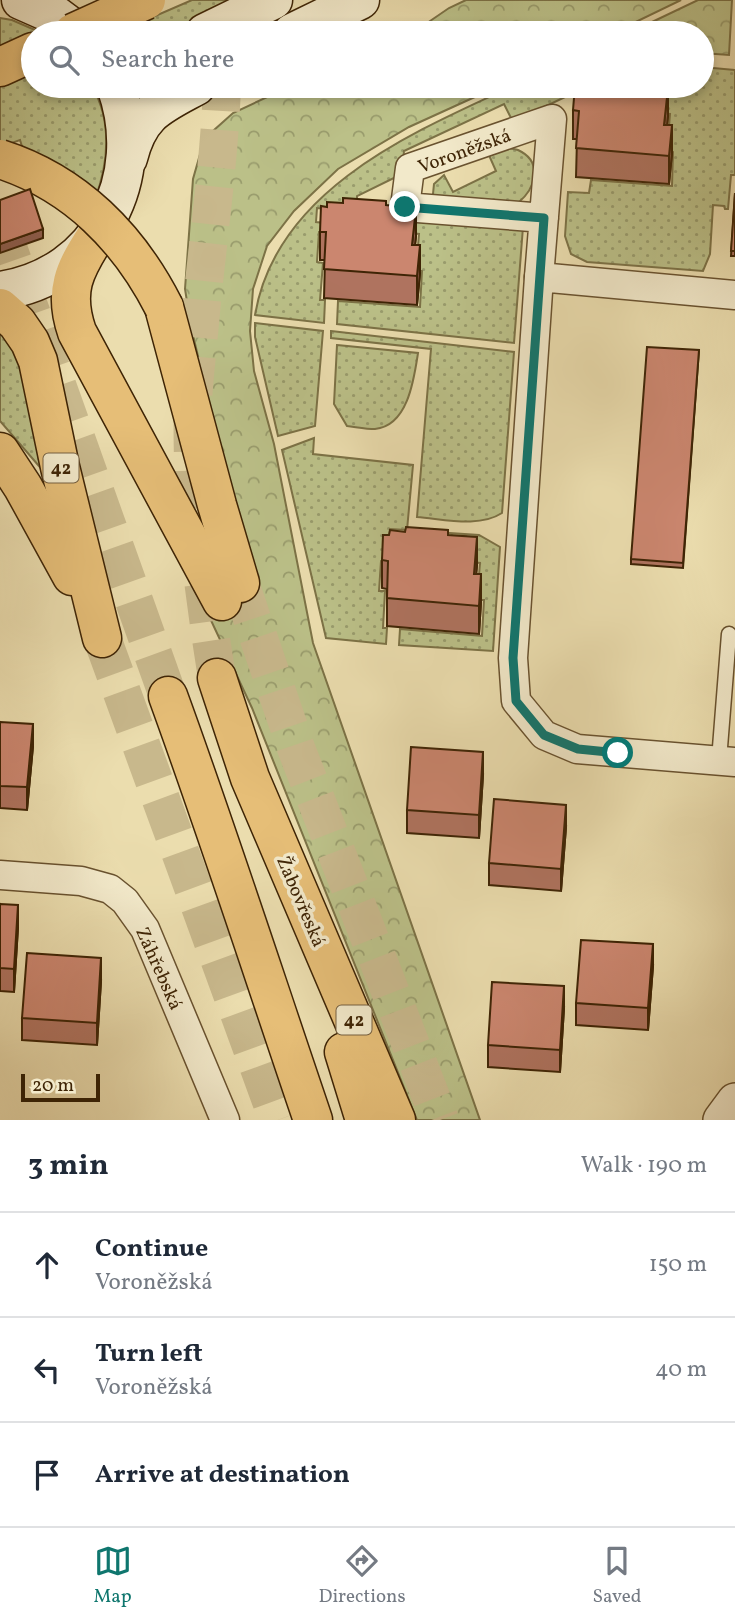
<!DOCTYPE html>
<html lang="en">
<head>
<meta charset="utf-8">
<style>
  :root { --surface:#fff; --page:#f2f2f3; --text:#1f2937; --muted:#747a83; --line:#e0e1e3; --accent:#0f766e }
  body { margin:0; font-family:Vollkorn,serif; background:var(--page); color:var(--text) }
  .scale { position:absolute; left:21px; bottom:18px; width:79px; box-sizing:border-box; padding-left:7px; border:4px solid #3e2405; border-top:0; font-size:19px; line-height:24px; white-space:nowrap; color:#3e2405; -webkit-text-stroke:5px #f2e9ca; paint-order:stroke }
  .stop { position:absolute; width:21px; height:21px; margin:-16px; border:5px solid #0f766e; border-radius:50%; background:#fff }
  .stop.end { background:#0f766e; border-color:#fff; box-shadow:0 2px 7px #0008 }
  .list { margin:0; padding:0; list-style:none }
  h2 { display:flex; justify-content:space-between; align-items:center; height:91px; margin:0; padding:0 28px; font-size:30px }
  h2 small { font-size:23px; font-weight:400; color:var(--muted) }
  .list li { display:grid; grid-template-columns:46px 1fr auto; gap:21px; align-items:center; box-sizing:border-box; height:105px; padding:0 28px; border-top:2px solid var(--line) }
  .list b { display:block; font-size:26px; white-space:nowrap }
  .list p { margin:0; font-size:23px; white-space:nowrap; color:var(--muted) }
  .list em { font-size:23px; font-style:normal; color:var(--muted) }
  .icon { flex:none; width:38px; height:38px; fill:none; stroke:currentColor; stroke-width:2; stroke-linecap:round; stroke-linejoin:round }
  .map { position:relative; flex:none; width:735px; height:1120px; overflow:hidden }
  .search { position:absolute; background:var(--surface); box-shadow:0 4px 10px #0003; left:21px; right:21px; top:21px; height:77px; display:flex; align-items:center; gap:18px; box-sizing:border-box; padding:0 24px; border-radius:38px; color:var(--muted); font-size:26px }
  .sheet { height:406px; background:var(--surface) }
  nav { display:flex; justify-content:space-around; align-items:center; box-sizing:border-box; height:98px; border-top:2px solid var(--line); background:var(--surface); font-size:19px; color:var(--muted) }
  nav a { display:grid; justify-items:center; gap:4px }
  nav .on { color:var(--accent) }
  .map>svg:first-child { display:block }
  .grass { fill:url(#grass-dots); stroke:#7c7246; stroke-width:2 }
  .park { fill:url(#park-crowns); stroke:#7c7246; stroke-width:2 }
  .lines { fill:none; stroke-linecap:round; stroke-linejoin:round }
  .trunk-tunnel { stroke:#c8b88c; stroke-width:38; stroke-dasharray:38 19; stroke-linecap:butt }
  .service-casing { stroke:#69522f; stroke-width:17 }
  .minor-casing { stroke:#69522f; stroke-width:31 }
  .tertiary-casing { stroke:#69522f; stroke-width:38 }
  .secondary-casing { stroke:#3e2405; stroke-width:41 }
  .trunk-casing { stroke:#3e2405; stroke-width:41 }
  .service { stroke:#f2e9ca; stroke-width:14 }
  .minor { stroke:#f2e9ca; stroke-width:28 }
  .tertiary { stroke:#f2e9ca; stroke-width:35 }
  .secondary { stroke:#f2e9ca; stroke-width:38 }
  .trunk { stroke:#e6be77; stroke-width:38 }
  .trunk-bridge-casing { stroke:#3e2405; stroke-width:41; stroke-linecap:butt }
  .trunk-bridge { stroke:#e6be77; stroke-width:38 }
  .wall { fill:#af735f; stroke:#3e2405; stroke-width:2 }
  .shaded-wall { fill:#8e5e4e; stroke:#3e2405; stroke-width:2 }
  .building { fill:#cb866f; stroke:#3e2405; stroke-width:2 }
  .route { stroke:#0f766e; stroke-width:9 }
  .labels { text-anchor:middle; stroke-width:7; stroke-linejoin:round; paint-order:stroke }
  .shield { fill:#f2e9ca; stroke:#745f40; stroke-width:2 }
  .shield-label { font-size:18px; font-weight:bold; fill:#3e2405 }
  .street-label { font-size:19px; fill:#3e2405; stroke:#f2e9ca }
</style>
</head>
<body>
<div class="map">
<svg width="735" height="1120" viewBox="0 0 735 1120">
  <defs>
    <pattern id="grass-dots" width="8" height="8" patternUnits="userSpaceOnUse" patternTransform="scale(1.75)"><rect width="8" height="8" fill="#bbc088"/><path d="M2 2h.1M6 6h.1" fill="none" stroke="#999c6d" stroke-width="1.8" stroke-linecap="round"/></pattern>
    <pattern id="park-crowns" width="20" height="18" patternUnits="userSpaceOnUse" patternTransform="scale(1.75)"><rect width="20" height="18" fill="#bbc088"/><path d="M2 6a3 3 0 1 1 6 0M12 15a3 3 0 1 1 6 0" fill="none" stroke="#999c6d"/></pattern>
  </defs>
  <rect width="100%" height="100%" fill="#ebddae"/>
  <filter id="stains"><feTurbulence type="fractalNoise" baseFrequency=".00286" numOctaves="4"/><feColorMatrix values="0 0 0 0 .2 0 0 0 0 .09 0 0 0 0 .02 0 0 0 .5 -.17"/></filter>
  <radialGradient id="worn" r=".72"><stop offset=".6" stop-color="#630" stop-opacity="0"/><stop offset="1" stop-color="#630" stop-opacity=".3"/></radialGradient>
  <!-- grass -->
  <g class="grass">
    <path d="M192 0H237L168 33H116Z"/>
    <path d="M0 18 12 20 42 33H33V86H92C112 121 109 162 95 199L26 159 20 140 0 147Z"/>
    <path d="M702 67 735 70V175H731L728 209H725L724 206 713 205 710 254 703 271 587 262 571 254 565 236 568 192 589 193 591 180 672 186 673 152 667 151 670 114 641 112 611 86H702Z"/>
    <path d="M513 86H566L565 97 513 122 504 104 404 151 402 174 357 196V209L523 227 514 343 337 324 338 301 420 307 422 271 416 270 419 234 390 231 370 213 317 208 316 222 344 225 325 232H319L317 262 323 263 320 300H325L324 323 255 315C276 190 411 133 513 86Z"/>
    <path d="M501 148C506 148 513 148 518 150 544 162 535 189 518 203L437 199 433 194 434 184 444 175 453 192 496 171 488 153Z"/>
    <path d="M255 323 323 331 315 426 278 436 255 337Z"/>
    <path d="M0 326 15 342 45 473 0 421Z"/>
    <path d="M331 331 514 352 502 513C479 528 444 519 417 517L431 349 331 338Z"/>
    <path d="M337 345 418 353C414 379 408 426 375 429 366 429 356 427 347 426L334 404Z"/>
    <path d="M314 438 313 454 413 465 407 530 390 529 387 560 381 561 379 591H385L383 628H387L386 644 326 638 282 450Z"/>
    <path d="M420 531 479 535 500 547 493 651 399 645 400 629 482 636 484 600H477L480 563 450 560Z"/>
  </g>
  <!-- park -->
  <g class="park">
    <path d="M466 0H681L613 33H406L412 30 414 32 449 8Z"/>
    <path d="M698 0H732L729 55 702 53V33H629Z"/>
    <path d="M291 86H499L409 127 338 169 294 211 267 246 253 289 250 331 254 371 274 444 313 643 480 1120H417L252 708 208 614 250 573 191 327 185 289 193 179 201 151 213 131 233 113Z"/>
  </g>
  <g class="lines">
    <!-- trunk-tunnel -->
    <g class="trunk-tunnel">
      <path d="M0 225 168 696"/>
      <path d="M240 583 296 748 440 1120"/>
      <path d="M102 638 278 1120"/>
      <path d="M217 678C203 588 190 495 193 403 194 380 197 357 199 334 206 251 219 169 222 86"/>
    </g>
    <!-- service casing -->
    <g class="service-casing">
      <path id="service" d="M719 760 729 634"/>
    </g>
    <!-- minor casing -->
    <g class="minor-casing">
      <g id="minor">
        <path d="M539 277 552 119 410 168 405 207 544 218"/>
        <path d="M735 295 539 277 513 658 516 701 544 735 577 749 735 762"/>
        <path d="M0 875 81 881 110 889 125 901 145 929 225 1120"/>
      </g>
    </g>
    <!-- tertiary casing -->
    <g class="tertiary-casing">
      <path id="tertiary" d="M721 1120 735 1101"/>
    </g>
    <!-- secondary casing -->
    <g class="secondary-casing">
      <g id="secondary">
        <path d="M21 0 55 15 79 33"/>
        <path d="M205 33 273 0"/>
        <path d="M292 33 360 0"/>
        <path d="M128 158C139 113 159 106 196 86"/>
        <path d="M0 291C100 276 149 177 116 86"/>
      </g>
    </g>
    <!-- trunk casing -->
    <g class="trunk-casing">
      <g id="trunk">
        <path d="M0 67 33 52"/>
        <path d="M96 236C74 270 63 291 77 332L222 601"/>
        <path d="M164 307 217 505 240 583"/>
        <path d="M0 308 17 323 30 342 38 361 60 467 102 638"/>
        <path d="M0 452 23 487 72 576"/>
        <path d="M217 678 250 778 396 1120"/>
        <path d="M168 696C219 836 265 979 313 1120"/>
        <path d="M344 1052 365 1120"/>
      </g>
    </g>
    <!-- service -->
    <use href="#service" class="service"/>
    <!-- minor -->
    <use href="#minor" class="minor"/>
    <!-- tertiary -->
    <use href="#tertiary" class="tertiary"/>
    <!-- secondary -->
    <use href="#secondary" class="secondary"/>
    <!-- trunk -->
    <use href="#trunk" class="trunk"/>
    <!-- trunk-bridge casing -->
    <g class="trunk-bridge-casing">
      <g id="trunk-bridge">
        <path d="M73 33 146 0"/>
        <path d="M0 159C75 183 129 238 164 307"/>
      </g>
    </g>
    <!-- trunk-bridge -->
    <use href="#trunk-bridge" class="trunk-bridge"/>
  </g>
  <!-- wall -->
  <g class="wall">
    <path d="M573 110 668 116 667 125 672 153 669 184 576 177 577 139H573Z"/>
    <path d="M735 193V256H731Z"/>
    <path d="M386 206 416 236 415 245 420 273 417 305 324 298 325 260H320V232Z"/>
    <path d="M699 350 683 568 631 564V559Z"/>
    <path d="M405 532 448 535 477 565 476 574 481 602 479 634 387 626V589L382 588V560L389 535Z"/>
    <path d="M0 722 33 746 27 810 0 808Z"/>
    <path d="M483 775 479 838 407 833V810Z"/>
    <path d="M566 827 561 891 489 885V863Z"/>
    <path d="M0 904 18 927 14 992 0 991Z"/>
    <path d="M653 966 648 1030 576 1025V1003Z"/>
    <path d="M101 981 97 1045 22 1040V1018Z"/>
    <path d="M564 1008 560 1072 488 1067V1045Z"/>
  </g>
  <!-- shaded-wall -->
  <g class="shaded-wall">
    <path d="M668 88V116L664 153V125Z"/>
    <path d="M672 125V153L669 184V156Z"/>
    <path d="M416 208V236L412 273V245Z"/>
    <path d="M43 229V238L0 253V244Z"/>
    <path d="M420 245V273L417 305V276Z"/>
    <path d="M477 537V565L474 602V574Z"/>
    <path d="M481 574V602L479 634V606Z"/>
    <path d="M33 724V746L27 810V787Z"/>
    <path d="M483 752V775L479 838V815Z"/>
    <path d="M566 805V827L561 891V869Z"/>
    <path d="M18 905V927L14 992V969Z"/>
    <path d="M653 944V966L648 1030V1008Z"/>
    <path d="M101 958V981L97 1045V1023Z"/>
    <path d="M564 986V1008L560 1072V1050Z"/>
  </g>
  <!-- building -->
  <g class="building">
    <path d="M575 86H643L668 88 664 125H672L669 156 576 148 579 111 573 110Z"/>
    <path d="M30 189 43 229 0 244V200Z"/>
    <path d="M735 193V251H731Z"/>
    <path d="M343 198 386 201V205L416 208 412 245H420L417 276 324 269 326 232H320L321 206 327 207V202L343 203Z"/>
    <path d="M647 347 699 350 683 563 631 559Z"/>
    <path d="M406 527 448 530V535L477 537 474 574H481L479 606 387 598 388 561 382 560 383 535H389L390 530 405 532Z"/>
    <path d="M0 722 33 724 27 787 0 786Z"/>
    <path d="M411 747 483 752 479 815 407 810Z"/>
    <path d="M494 799 566 805 561 869 489 863Z"/>
    <path d="M0 904 18 905 14 969 0 968Z"/>
    <path d="M581 940 653 944 648 1008 576 1003Z"/>
    <path d="M27 953 101 958 97 1023 22 1018Z"/>
    <path d="M492 982 564 986 560 1050 488 1045Z"/>
  </g>
  <g class="lines">
    <!-- route -->
    <path class="route" d="M405 207 544 218 513 658 516 701 544 735 578 749 618 753"/>
  </g>
  <g class="labels">
    <!-- shield labels -->
    <g class="shield">
      <rect x="43.5" y="453.5" width="35" height="29" rx="5"/>
      <rect x="336.5" y="1005.5" width="35" height="29" rx="5"/>
    </g>
    <g class="shield-label">
      <text x="61" y="474">42</text>
      <text x="354" y="1026">42</text>
    </g>
    <!-- street labels -->
    <g class="street-label">
      <text transform="translate(464 150) rotate(-20)" y="7">Voroněžská</text>
      <text transform="translate(302 901) rotate(67)" y="7">Žabovřeská</text>
      <text transform="translate(160 968) rotate(66)" y="7">Záhřebská</text>
    </g>
  </g>
  <rect width="100%" height="100%" filter="url(#stains)"/>
  <rect width="100%" height="100%" fill="url(#worn)"/>
</svg>
<div class="scale">20 m</div>
<div class="stop" style="left:618px;top:753px"></div>
<div class="stop end" style="left:405px;top:207px"></div>
<div class="search"><svg class="icon" aria-label="search" viewBox="0 0 24 24"><circle cx="10" cy="10" r="6"/><path d="M15 15l6 6"/></svg>Search here</div>
</div>
<section class="sheet">
<h2>3 min<small>Walk · 190 m</small></h2>
<ul class="list">
<li><svg class="icon" aria-label="ahead" viewBox="0 0 24 24"><path d="M12 20V5M6 11l6-6 6 6"/></svg><div><b>Continue</b><p>Voroněžská</p></div><em>150 m</em></li>
<li><svg class="icon" aria-label="left" viewBox="0 0 24 24"><path d="M17 20v-9H6M10 6l-5 5 5 5"/></svg><div><b>Turn left</b><p>Voroněžská</p></div><em>40 m</em></li>
<li><svg class="icon" aria-label="arrive" viewBox="0 0 24 24"><path d="M6 21V4h12l-3 4 3 4H6"/></svg><div><b>Arrive at destination</b></div></li>
</ul>
</section>
<nav>
<a class="on"><svg class="icon" aria-label="map" viewBox="0 0 24 24"><path d="M3 6l6-2 6 2 6-2v14l-6 2-6-2-6 2zM9 4v14M15 6v14"/></svg>Map</a>
<a><svg class="icon" aria-label="directions" viewBox="0 0 24 24"><path d="M12 3l9 9-9 9-9-9zM9 14v-3h6M13 9l2 2-2 2"/></svg>Directions</a>
<a><svg class="icon" aria-label="saved" viewBox="0 0 24 24"><path d="M7 4h10v16l-5-4-5 4z"/></svg>Saved</a>
</nav>
</body>
</html>
